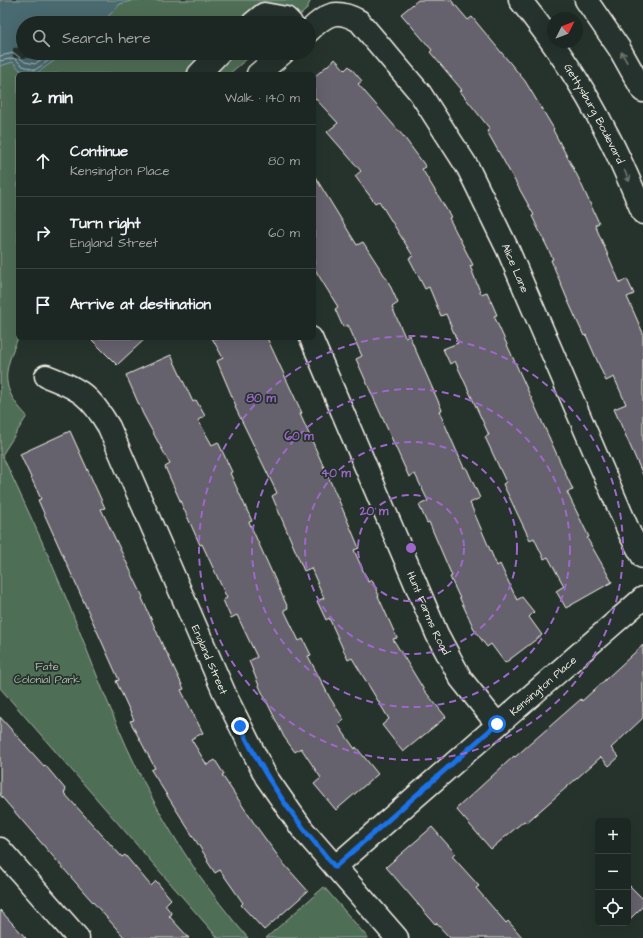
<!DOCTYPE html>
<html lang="en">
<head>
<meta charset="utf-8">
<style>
  :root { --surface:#1c2622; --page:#252e2a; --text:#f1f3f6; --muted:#a0a5a5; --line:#3a4340 }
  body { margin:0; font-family:"Architects Daughter",sans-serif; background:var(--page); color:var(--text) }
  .controls { position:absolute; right:12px; bottom:12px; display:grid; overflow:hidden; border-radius:6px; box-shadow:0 4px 16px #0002 }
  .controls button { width:36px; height:36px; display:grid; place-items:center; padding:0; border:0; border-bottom:1px solid var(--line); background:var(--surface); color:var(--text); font:20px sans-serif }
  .compass { position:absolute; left:547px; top:12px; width:36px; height:36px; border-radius:50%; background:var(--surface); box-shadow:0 4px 16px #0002; rotate:48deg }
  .stop { position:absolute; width:12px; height:12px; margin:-9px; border:3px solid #1a73e8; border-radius:50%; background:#fff }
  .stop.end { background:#1a73e8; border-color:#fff; box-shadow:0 1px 4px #0008 }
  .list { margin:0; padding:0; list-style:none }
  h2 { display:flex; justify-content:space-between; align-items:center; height:52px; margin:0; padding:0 16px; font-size:17px }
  h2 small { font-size:13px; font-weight:400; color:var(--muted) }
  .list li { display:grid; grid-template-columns:26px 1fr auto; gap:12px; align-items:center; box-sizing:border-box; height:72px; padding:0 16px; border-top:1px solid var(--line) }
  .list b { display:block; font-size:15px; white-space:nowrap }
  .list p { margin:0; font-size:13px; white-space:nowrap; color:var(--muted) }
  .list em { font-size:13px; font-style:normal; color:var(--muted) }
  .icon { flex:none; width:22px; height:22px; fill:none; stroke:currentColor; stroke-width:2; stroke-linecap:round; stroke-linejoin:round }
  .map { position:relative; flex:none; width:643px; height:938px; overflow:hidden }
  .search { position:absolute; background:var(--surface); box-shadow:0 4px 16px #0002; left:16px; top:16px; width:300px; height:44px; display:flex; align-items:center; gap:10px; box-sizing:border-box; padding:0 14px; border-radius:22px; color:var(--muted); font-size:15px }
  .panel { position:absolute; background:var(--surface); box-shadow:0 4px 16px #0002; left:16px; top:72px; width:300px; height:268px; border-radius:6px }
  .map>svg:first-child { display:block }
  .green { fill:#506e57; stroke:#a2b0a0 }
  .water { fill:#496b70; stroke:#8da1a0 }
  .pier { fill:#26332d }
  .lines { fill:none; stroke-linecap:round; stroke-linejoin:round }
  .shore { stroke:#b0bbb8; stroke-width:1 }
  .building { fill:#65626d; stroke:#f4f1e8 }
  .minor-casing { stroke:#f4f1e8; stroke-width:25 }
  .minor { stroke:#26332d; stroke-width:22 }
  .oneway { stroke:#6e766e }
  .route { stroke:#1a73e8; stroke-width:5 }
  .ring { fill:none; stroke:#9f67cb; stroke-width:2; stroke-dasharray:7 5 }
  .labels { text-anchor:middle; stroke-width:3.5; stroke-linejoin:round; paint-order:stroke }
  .street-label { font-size:11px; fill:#f4f1e8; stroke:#26332d }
  .park-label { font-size:11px; fill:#b2bdae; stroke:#26332d }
  .centre { fill:#9f67cb; stroke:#26332d; stroke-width:2 }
  .ring-label { font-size:12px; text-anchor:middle; font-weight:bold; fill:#9f67cb; stroke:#26332d; stroke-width:3.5; stroke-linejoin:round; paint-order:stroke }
</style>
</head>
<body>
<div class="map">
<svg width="643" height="938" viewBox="0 0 643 938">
  <rect width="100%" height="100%" fill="#26332d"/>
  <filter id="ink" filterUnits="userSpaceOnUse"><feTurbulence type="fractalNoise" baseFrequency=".025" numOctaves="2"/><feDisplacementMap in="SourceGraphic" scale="8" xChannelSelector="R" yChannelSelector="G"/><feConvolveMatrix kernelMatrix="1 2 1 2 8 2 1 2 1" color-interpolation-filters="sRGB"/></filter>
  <g filter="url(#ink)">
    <!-- green -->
    <g class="green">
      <path d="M0 0H311L306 10 291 23H23V53H254L229 74H18V338C3 373 0 388 27 416L2 455C23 500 45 546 64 593 92 660 116 731 151 796 178 847 210 894 248 938H218L0 688Z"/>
      <path d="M324 887 368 938H266Z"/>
    </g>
    <!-- water -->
    <path class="water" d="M0 0H134L120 4 102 23H23V53H65L37 73 20 70 13 62 0 66Z"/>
    <!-- pier -->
    <path class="pier" d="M23 47V53H35V58H13V48Z"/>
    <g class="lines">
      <!-- shore -->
      <g class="shore">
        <path d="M0 56 14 53 25 62 35 64 50 53"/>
        <path d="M0 61 14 58 23 66 35 70 59 53"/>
      </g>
    </g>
    <!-- building -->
    <g class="building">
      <path d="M418 0H451L468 20 472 17 525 81 554 129 553 130 578 177 599 223 595 225 620 283 627 279 634 294 627 297 643 333V475L614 409 626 404 614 377 606 381 586 335 584 336 568 301 551 260 553 259 532 216 534 215 487 131 490 129 460 91 462 90 430 52 432 50 401 14Z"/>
      <path d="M335 59 345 70 349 66 362 81 358 84 404 137 426 167 422 169 451 217 449 218 473 265 470 266 481 294 487 292 497 315 494 316 573 490 567 492 589 537 587 538 612 582 566 608 556 591 564 586 548 557 544 559 534 538 530 540 503 484 506 482 485 437 489 435 455 361 450 364 443 349 458 343 446 314 441 316 429 287 425 289 409 258 413 256 379 201 375 203 355 176 361 171 327 132 338 123 314 97V77Z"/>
      <path d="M314 175 357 245 363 242 388 281 398 303 392 307 405 337 409 335 442 410 439 411 464 468 466 467 480 498 470 503 497 566 500 564 517 600 522 597 534 612 529 617 542 635 505 663 491 644 487 647 475 631 450 577 452 576 429 522 427 523 419 505 428 501 415 474 409 477 356 359 362 356 348 325 343 327 335 309 338 307 314 268Z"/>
      <path d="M90 338H146L117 365Z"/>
      <path d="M212 338H267L302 413 300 414 340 503 359 548 354 550 368 582 372 580 379 596H378L397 638 393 639 424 690 446 717 403 752 382 725 389 719 352 658 348 660 329 618 326 620 317 601 324 598 311 568 304 571 272 496 277 493 235 407 236 406 217 361 223 358Z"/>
      <path d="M171 355 193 402 196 400 205 416 198 420 212 445 218 442 232 472 230 473 252 521 249 522 288 608 284 610 299 641 303 639 311 655 308 656 330 698 344 720 338 725 355 749 356 747 378 774 336 810 314 784 321 778 301 748 295 752 284 737 260 688 249 661 257 657 237 615 231 618 223 600 227 598 202 544 200 545 165 467 170 464 143 414 126 375Z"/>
      <path d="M70 431 105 508 101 509 143 597 142 598 165 651H166L184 689 181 690 203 733 191 739 207 765 215 760 224 774 222 775 256 826 283 863 308 891 264 930 241 905 243 903 220 870 215 873 207 861 208 860 151 770 155 768 130 721 134 720 116 681 119 680 38 500 41 499 20 454Z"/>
      <path d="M643 645V718L611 748 619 757 609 766 601 757 526 823 524 821 491 849 456 809 514 756 515 757 581 699 582 701Z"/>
      <path d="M0 717 44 766 45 765 66 790 64 793 122 857 125 855 151 886 156 881 171 899 165 905 172 914 169 916 189 938H125L83 891 0 795Z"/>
      <path d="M432 827 455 853 452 856 479 886 476 888 506 923 508 921 523 938H450L436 923 435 924 386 867Z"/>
      <path d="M628 884 643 899V906L628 921Z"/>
      <path d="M0 910 26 938H0Z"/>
    </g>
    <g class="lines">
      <!-- minor casing -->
      <g class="minor-casing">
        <g id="minor">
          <path id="s1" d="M520 0C552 40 582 84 605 130 620 157 631 185 643 213"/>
          <path d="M586 0 619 48 643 91"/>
          <path d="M253 23 264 14 286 18 291 23"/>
          <path id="s2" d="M309 31C326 14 336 8 359 21L420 93 468 168 508 250 630 534 643 557"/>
          <path d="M199 74 219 53"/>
          <path d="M258 74 283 53"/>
          <path id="s3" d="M311 338 437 634 461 679 497 724"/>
          <path id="s4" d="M46 376C80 389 90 395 109 427L227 699 266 777 303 830 397 938"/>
          <path d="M0 849 78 938"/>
          <path id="s5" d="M335 867 643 598"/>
        </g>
      </g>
      <!-- minor -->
      <use href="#minor" class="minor"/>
    </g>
    <!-- one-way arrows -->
    <defs><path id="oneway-shaft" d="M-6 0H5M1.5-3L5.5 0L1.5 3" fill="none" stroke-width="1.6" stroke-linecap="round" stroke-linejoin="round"/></defs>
    <g class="oneway">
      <use href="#oneway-shaft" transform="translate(624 57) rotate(-119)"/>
      <use href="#oneway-shaft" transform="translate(627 176) rotate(66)"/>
    </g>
  </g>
  <g class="lines" filter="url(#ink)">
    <!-- route -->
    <path class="route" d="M240 726C266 781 296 821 335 867L497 724"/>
  </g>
  <!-- distance rings -->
  <g class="ring">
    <circle cx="411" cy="548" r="53"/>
    <circle cx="411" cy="548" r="106"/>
    <circle cx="411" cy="548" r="159"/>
    <circle cx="411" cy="548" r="212"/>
  </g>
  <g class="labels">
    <!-- street labels -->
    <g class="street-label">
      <text dy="4" stroke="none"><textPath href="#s1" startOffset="136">Gettysburg Boulevard</textPath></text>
      <text dy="4" stroke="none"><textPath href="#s2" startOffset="351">Alice Lane</textPath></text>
      <text dy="4" stroke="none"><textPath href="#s3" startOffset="299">Hunt Farms Road</textPath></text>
      <text dy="4" stroke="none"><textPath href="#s4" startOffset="337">England Street</textPath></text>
      <text dy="4" stroke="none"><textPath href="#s5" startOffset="276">Kensington Place</textPath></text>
    </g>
    <!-- park labels -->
    <g class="park-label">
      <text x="47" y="670">Fate<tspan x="47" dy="13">Colonial Park</tspan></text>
    </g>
  </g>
  <circle cx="411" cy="548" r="6" class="centre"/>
  <g class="ring-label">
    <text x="261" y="402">80 m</text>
    <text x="299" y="440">60 m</text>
    <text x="336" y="477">40 m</text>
    <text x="374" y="515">20 m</text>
  </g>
</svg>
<div class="controls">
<button>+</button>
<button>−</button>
<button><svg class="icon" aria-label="locate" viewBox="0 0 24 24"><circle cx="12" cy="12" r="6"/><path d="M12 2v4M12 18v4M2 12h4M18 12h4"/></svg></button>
</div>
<svg class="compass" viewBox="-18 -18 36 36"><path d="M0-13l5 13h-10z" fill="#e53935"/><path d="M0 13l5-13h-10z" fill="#a0a5a5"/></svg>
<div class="stop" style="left:497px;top:724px"></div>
<div class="stop end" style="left:240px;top:726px"></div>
<div class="search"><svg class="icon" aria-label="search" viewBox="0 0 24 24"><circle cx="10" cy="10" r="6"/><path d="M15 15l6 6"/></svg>Search here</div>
<section class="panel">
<h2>2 min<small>Walk · 140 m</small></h2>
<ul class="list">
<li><svg class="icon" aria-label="ahead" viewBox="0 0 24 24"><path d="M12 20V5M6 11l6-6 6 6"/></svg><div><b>Continue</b><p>Kensington Place</p></div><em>80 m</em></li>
<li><svg class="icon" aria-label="right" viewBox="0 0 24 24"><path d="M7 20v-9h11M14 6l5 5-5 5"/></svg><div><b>Turn right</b><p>England Street</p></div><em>60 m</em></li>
<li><svg class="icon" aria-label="arrive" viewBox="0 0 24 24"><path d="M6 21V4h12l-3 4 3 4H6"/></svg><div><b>Arrive at destination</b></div></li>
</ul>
</section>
</div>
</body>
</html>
